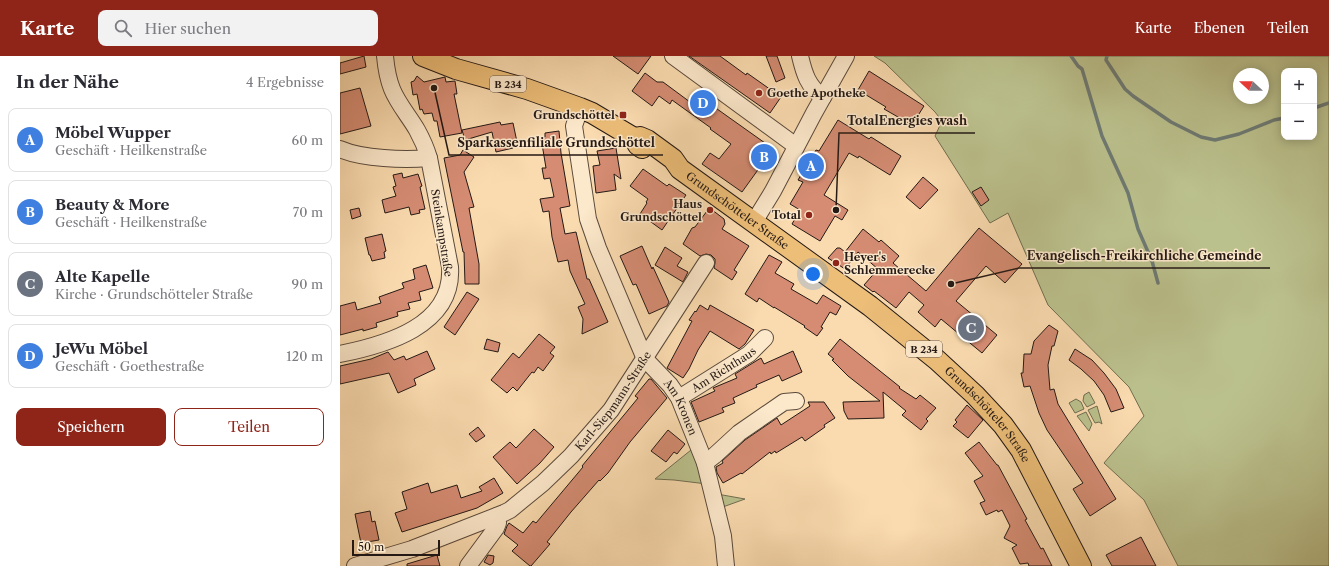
<!DOCTYPE html>
<html lang="de">
<head>
<meta charset="utf-8">
<style>
  :root { --surface:#fff; --page:#f2f2f3; --text:#2b2b33; --muted:#7c7c81; --line:#e1e1e2; --accent:#8f2418 }
  body { margin:0; font-family:"Libre Caslon Text",serif; background:var(--page); color:var(--text) }
  .controls { position:absolute; right:12px; top:12px; display:grid; overflow:hidden; border-radius:8px; box-shadow:0 2px 10px #0003 }
  .controls button { width:36px; height:36px; display:grid; place-items:center; padding:0; border:0; border-bottom:1px solid var(--line); background:var(--surface); color:var(--text); font:20px sans-serif }
  .compass { position:absolute; left:893px; top:12px; width:36px; height:36px; border-radius:50%; background:var(--surface); box-shadow:0 2px 10px #0003; rotate:292deg }
  .scale { position:absolute; left:12px; bottom:10px; width:88px; box-sizing:border-box; padding-left:4px; border:2px solid #241915; border-top:0; font-size:11px; line-height:14px; white-space:nowrap; color:#241915; -webkit-text-stroke:3px #fce8cb; paint-order:stroke }
  .you { position:absolute; left:473px; top:218px; width:14px; height:14px; margin:-10px; border:3px solid #fff; border-radius:50%; background:#1a73e8; box-shadow:0 0 0 6px #1a73e833 }
  .badge { display:grid; place-items:center; width:26px; height:26px; border-radius:50%; background:var(--accent); color:#fff; font-size:13px; font-weight:700 }
  .pin { position:absolute; translate:-50% -50%; border:2px solid #fff; box-shadow:0 1px 4px #0006 }
  .list { margin:0; padding:0; list-style:none }
  h2 { display:flex; justify-content:space-between; align-items:center; height:52px; margin:0; padding:0 16px; font-size:17px }
  h2 small { font-size:13px; font-weight:400; color:var(--muted) }
  .list li { display:grid; grid-template-columns:26px 1fr auto; gap:12px; align-items:center; box-sizing:border-box; height:64px; margin:0 8px 8px; padding:0 8px; border:1px solid var(--line); border-radius:8px }
  .list b { display:block; font-size:15px; white-space:nowrap }
  .list p { margin:0; font-size:13px; white-space:nowrap; color:var(--muted) }
  .list em { font-size:13px; font-style:normal; color:var(--muted) }
  .actions { display:flex; gap:8px; padding:12px 16px }
  .actions a { flex:1; padding:9px 0; border:1px solid var(--accent); border-radius:8px; text-align:center; font-size:14px; color:var(--accent) }
  .actions .main { background:var(--accent); color:#fff }
  .icon { flex:none; width:22px; height:22px; fill:none; stroke:currentColor; stroke-width:2; stroke-linecap:round; stroke-linejoin:round }
  .map { position:relative; flex:none; width:989px; height:510px; overflow:hidden }
  header { display:flex; align-items:center; gap:24px; box-sizing:border-box; height:56px; padding:0 20px; background:var(--accent); color:#fff }
  header strong { font-size:19px }
  nav { display:flex; gap:22px; margin-inline-start:auto; font-size:14px }
  .search { width:280px; height:36px; background:var(--page); display:flex; align-items:center; gap:10px; box-sizing:border-box; padding:0 14px; border-radius:8px; color:var(--muted); font-size:15px }
  main { display:flex }
  aside { flex:1; background:var(--surface) }
  .map>svg:first-child { display:block }
  .green { fill:#bbc18d; stroke:#706d51; fill-rule:evenodd }
  .lines { fill:none; stroke-linecap:round; stroke-linejoin:round }
  .stream { stroke:#6e7a73; stroke-width:3.5 }
  .building { fill:#d58c73; stroke:#241915 }
  .minor-casing { stroke:#5a4a3c; stroke-width:18 }
  .major-casing { stroke:#241915; stroke-width:22 }
  .minor { stroke:#fce8cb; stroke-width:16 }
  .major { stroke:#edbe78; stroke-width:20 }
  .poi-dot { fill:#8f2418; stroke:#fce8cb; stroke-width:1.5 }
  .labels { text-anchor:middle; stroke-width:3; stroke-linejoin:round; paint-order:stroke }
  .shield { fill:#fce8cb; stroke:#65574c; stroke-width:1 }
  .shield-label { font-size:10px; font-weight:bold; fill:#241915 }
  .poi-label { font-size:11px; font-weight:bold; fill:#241915; stroke:#fce8cb; text-anchor:end }
  .street-label { font-size:11px; fill:#241915; stroke:#fce8cb }
  .leader { fill:none; stroke:#241915; stroke-width:1.5 }
  .callout-dot { fill:#241915; stroke:#fce8cb; stroke-width:1.5 }
  .callout-label { font-size:12px; text-anchor:middle; font-weight:bold; fill:#241915; stroke:#fce8cb; stroke-width:3; stroke-linejoin:round; paint-order:stroke }
</style>
</head>
<body>
<header>
<strong>Karte</strong>
<div class="search"><svg class="icon" aria-label="search" viewBox="0 0 24 24"><circle cx="10" cy="10" r="6"/><path d="M15 15l6 6"/></svg>Hier suchen</div>
<nav><a>Karte</a><a>Ebenen</a><a>Teilen</a></nav>
</header>
<main>
<aside>
<h2>In der Nähe<small>4 Ergebnisse</small></h2>
<ul class="list">
<li><span class="badge" style="background:#3f7fe0">A</span><div><b>Möbel Wupper</b><p>Geschäft · Heilkenstraße</p></div><em>60 m</em></li>
<li><span class="badge" style="background:#3f7fe0">B</span><div><b>Beauty &amp; More</b><p>Geschäft · Heilkenstraße</p></div><em>70 m</em></li>
<li><span class="badge" style="background:#6b7280">C</span><div><b>Alte Kapelle</b><p>Kirche · Grundschötteler Straße</p></div><em>90 m</em></li>
<li><span class="badge" style="background:#3f7fe0">D</span><div><b>JeWu Möbel</b><p>Geschäft · Goethestraße</p></div><em>120 m</em></li>
</ul>
<div class="actions"><a class="main">Speichern</a><a>Teilen</a></div>
</aside>
<div class="map">
<svg width="989" height="510" viewBox="0 0 989 510">
  <rect width="100%" height="100%" fill="#fadbaf"/>
  <filter id="stains"><feTurbulence type="fractalNoise" baseFrequency=".005" numOctaves="4"/><feColorMatrix values="0 0 0 0 .2 0 0 0 0 .09 0 0 0 0 .02 0 0 0 .5 -.17"/></filter>
  <radialGradient id="worn" r=".72"><stop offset=".6" stop-color="#630" stop-opacity="0"/><stop offset="1" stop-color="#630" stop-opacity=".3"/></radialGradient>
  <!-- green -->
  <g class="green">
    <path d="M534 0H989V510H838L804 444 764 407 804 360 789 331 708 249 668 157 650 167 595 80 602 65 595 56 545 7ZM944 15H974V81H944ZM899 18H923V42H899Z"/>
    <path d="M749 336 755 347 747 351 743 345 744 339Z"/>
    <path d="M736 343 741 346 744 353 735 357 729 347Z"/>
    <path d="M757 350 762 368 759 366 755 367 748 354Z"/>
    <path d="M746 356 752 368 749 375 737 360Z"/>
    <path d="M356 390 367 428 334 424 315 423Z"/>
    <path d="M377 438 405 443 380 452Z"/>
  </g>
  <g class="lines">
    <!-- stream -->
    <g class="stream">
      <path d="M731 0 738 10 742 13 762 80 788 137 798 173 812 205 818 227"/>
      <path d="M767 0 766 4 785 33 793 40 831 66 861 81 875 84 899 78 934 64 944 62"/>
      <path d="M974 52 989 47"/>
    </g>
  </g>
  <!-- building -->
  <g class="building">
    <path d="M24 0 26 11 0 18V7Z"/>
    <path d="M273 0H311L298 18Z"/>
    <path d="M349 0H380L406 19 407 17 441 41 430 57Z"/>
    <path d="M426 0H437L445 22 436 26Z"/>
    <path d="M529 15 584 50 572 69 544 53 546 51 518 34Z"/>
    <path d="M305 17 317 26H323L350 46 356 38 425 87 424 88 433 95 421 112 420 111 402 136 362 108 370 97 379 103 391 88 370 73 371 72 332 44 330 48 319 40 312 50 292 35Z"/>
    <path d="M77 20 84 26 105 21 106 26 115 25 117 38H114L122 77 100 81 97 65H94L92 57 84 58 82 53 80 54 77 38 73 39 71 26 74 25Z"/>
    <path d="M20 32 31 70 0 78V37Z"/>
    <path d="M498 64 529 83 531 81 561 100 550 119 519 100 518 102 509 97 484 139 508 154 502 164 495 160 480 185 452 168 460 154 450 148 463 126 458 124 476 94 479 95Z"/>
    <path d="M160 66 161 69 173 67 177 86 172 87 173 92 156 96 152 76 125 84 122 74Z"/>
    <path d="M219 75 221 97 230 150 220 152 225 178 236 176 247 223H249L268 266 242 278 243 263 238 251 245 248 230 215 228 204 218 206 212 181 209 155 203 156 200 143 214 141 210 122 204 123 202 112H206L201 82 205 81V77Z"/>
    <path d="M276 92 281 123 274 118 276 134 256 137 253 110 260 109 257 95Z"/>
    <path d="M123 94 134 101 124 116 134 151 129 152 139 208V228H125L124 196H123L104 102 120 99Z"/>
    <path d="M303 113 327 130 329 128 346 139 322 174 300 158 307 147 306 146 308 143 290 130Z"/>
    <path d="M62 117 63 122 78 118 82 130 80 131 85 153 79 154 80 157 71 159 69 151 45 157 42 144 56 140 53 131 56 130 53 119Z"/>
    <path d="M583 121 598 134 580 153 566 141Z"/>
    <path d="M641 131 649 144 641 150 632 136Z"/>
    <path d="M19 152 21 160 12 163 10 154Z"/>
    <path d="M371 153 384 163 385 168 382 173 409 190 394 214 397 216 392 224 374 212 375 207V203L371 199 366 198 360 200 343 188 352 172 355 171 367 155Z"/>
    <path d="M639 172 682 208 665 227 646 210 616 245 657 279 642 297 601 263 595 271 578 256 584 249 569 236 556 252 534 235 533 236 524 229 538 213 518 196 505 213 488 202 497 192H500L505 196 523 173 539 186 541 184 559 200 553 207 586 235Z"/>
    <path d="M42 178 46 195 44 196 45 202 32 205 30 199H29L25 182Z"/>
    <path d="M302 190 312 213 313 211 329 246 327 250 309 258 296 228 293 229 280 200Z"/>
    <path d="M325 191 342 202 337 210 348 216 343 226 315 209Z"/>
    <path d="M429 199 442 206 435 217 454 228 451 233 477 248 483 239 501 250 496 259 490 256 481 271 483 272 477 280 464 271 465 270 434 251V252L419 242 417 246 405 238Z"/>
    <path d="M86 209 93 232 79 236 81 244 68 247 70 253 57 256 58 260 36 267 37 271 23 275V273L0 279V250L15 246 17 254 41 247 39 241 64 232 62 227 75 223 73 213Z"/>
    <path d="M127 236 139 243 115 279 104 271Z"/>
    <path d="M360 249 368 254 370 249 414 274 405 288 399 293 370 275 358 294 349 313 343 322 327 312 352 265 349 264 355 255 356 256Z"/>
    <path d="M709 269 718 275 714 290H712L708 309 710 334 714 333 718 348 776 443 750 460 733 433 743 427 707 374 699 357 690 330 684 331 681 317H683L684 298H691L694 285Z"/>
    <path d="M199 278 215 291 210 297 214 300 203 315 198 311 194 317 192 316 177 335 173 331 167 337 151 324 173 297 179 302Z"/>
    <path d="M147 283 160 287 158 296 144 293Z"/>
    <path d="M500 283 560 331 559 332 576 343 580 339 596 352 586 363 588 365 581 374 562 359 566 355 543 336 544 362 508 363 504 355 503 346 540 345 508 320 492 304 494 303 488 298Z"/>
    <path d="M735 293 752 304 764 317 776 333 784 352 771 356 764 339 754 325 741 313 729 304Z"/>
    <path d="M87 295 95 313 74 323 76 329 58 337 49 317 0 328V310L31 303 48 296 54 304 64 300 66 304Z"/>
    <path d="M453 295 462 316 442 325 439 319 416 329 417 331 393 342 395 347 382 352 384 356 359 366 351 346 375 335 373 332 397 322 395 318 416 305 421 302 424 308Z"/>
    <path d="M309 323H311L327 342 290 386 268 417 260 425 259 424 231 456 207 486 210 488 191 510H190L172 495 178 489 164 478 167 470 169 467 183 477 193 465 196 467 243 411 242 410 298 342 295 340Z"/>
    <path d="M468 346H484L495 362 484 369 485 371 465 385 462 381 436 397 435 395 431 398 430 396 402 418 401 417 383 427 377 417 376 411 383 407 382 405 405 384 437 362 441 369 470 350Z"/>
    <path d="M627 349 643 364 628 382 613 370 617 366 615 364Z"/>
    <path d="M138 371 145 380 136 386 129 378Z"/>
    <path d="M194 373 214 391 200 407 177 428 153 401 170 386 176 392Z"/>
    <path d="M328 374 345 388 337 398 334 396 326 406 311 395Z"/>
    <path d="M639 386 657 409H658L687 463 685 464 701 493 703 492 712 510H689L688 507 680 508 672 492 677 489 664 482 670 470 662 454 658 456 657 454 646 459 640 447 645 445 634 425 643 420 625 397Z"/>
    <path d="M154 422 163 437 137 452 62 476 55 457 67 453 62 436 88 427 91 437 117 429 121 442 142 435 139 431Z"/>
    <path d="M30 455 32 466 35 465 39 484 21 487 15 458Z"/>
    <path d="M801 481 816 510H772L766 499Z"/>
    <path d="M97 499 100 510H67V508Z"/>
    <path d="M148 499 154 500 153 507 150 509 144 506Z"/>
  </g>
  <g class="lines">
    <!-- minor casing -->
    <g class="minor-casing">
      <g id="minor">
        <path d="M333 0 456 90"/>
        <path d="M460 0C464 17 468 31 483 41"/>
        <path id="s1" d="M240 52 234 70 248 163 258 192 305 303 330 329 339 342 365 407 383 480 386 510"/>
        <path d="M0 93C23 103 64 104 89 102"/>
        <path d="M414 166 433 135 474 57 506 0"/>
        <path d="M0 298C45 289 114 270 110 211L89 102C86 92 82 83 77 74 69 60 58 48 52 33 48 23 46 11 45 0"/>
        <path id="s2" d="M339 342 409 298 425 282"/>
        <path d="M365 407 374 400 399 377 444 346 456 345"/>
        <path id="s3" d="M15 510 72 493 164 457 170 454 203 427 231 400 271 354 366 207"/>
        <path d="M128 510 156 472 158 467 157 460"/>
      </g>
    </g>
    <!-- major casing -->
    <g class="major-casing">
      <g id="major">
        <path d="M83 0 116 13 187 33 240 52 252 57 294 82 298 89 302 92"/>
        <path id="s4" d="M294 82 300 81 307 84 333 103 340 113 530 250 597 304 635 339 663 369 681 394 741 510"/>
      </g>
    </g>
    <!-- minor -->
    <use href="#minor" class="minor"/>
    <!-- major -->
    <use href="#major" class="major"/>
  </g>
  <!-- markers -->
  <g class="poi-dot">
    <circle cx="419" cy="37" r="4"/>
    <rect x="279" y="55" width="8" height="8" rx="2"/>
    <circle cx="370" cy="154" r="4"/>
    <circle cx="469" cy="159" r="4"/>
    <circle cx="496" cy="207" r="4"/>
  </g>
  <g class="labels">
    <!-- shield labels -->
    <g class="shield">
      <rect x="150" y="20" width="36" height="16" rx="3"/>
      <rect x="566" y="285" width="36" height="16" rx="3"/>
    </g>
    <g class="shield-label">
      <text x="168" y="32">B 234</text>
      <text x="584" y="297">B 234</text>
    </g>
    <!-- poi labels -->
    <g class="poi-label">
      <text x="427" y="41" text-anchor="start">Goethe Apotheke</text>
      <text x="275" y="63">Grundschöttel</text>
      <text x="362" y="152">Haus<tspan x="362" dy="13">Grundschöttel</tspan></text>
      <text x="461" y="163">Total</text>
      <text x="504" y="205" text-anchor="start">Heyer's<tspan x="504" dy="13">Schlemmerecke</tspan></text>
    </g>
    <!-- street labels -->
    <g class="street-label">
      <text dy="4" stroke="none"><textPath href="#s4" startOffset="129">Grundschötteler Straße</textPath></text>
      <text transform="translate(102 177) rotate(81)" y="4">Steinkampstraße</text>
      <text dy="4" stroke="none"><textPath href="#s2" startOffset="53">Am Richthaus</textPath></text>
      <text dy="4" stroke="none"><textPath href="#s3" startOffset="316">Karl-Siepmann-Straße</textPath></text>
      <text dy="4" stroke="none"><textPath href="#s1" startOffset="325">Am Kronen</textPath></text>
      <text dy="4" stroke="none"><textPath href="#s4" startOffset="453">Grundschötteler Straße</textPath></text>
    </g>
  </g>
  <!-- callouts -->
  <path class="leader" d="M496 154L499 77H635M94 32L109 99H323M611 228L679 212H930"/>
  <g class="callout-dot">
    <circle cx="496" cy="154" r="4"/>
    <circle cx="94" cy="32" r="4"/>
    <circle cx="611" cy="228" r="4"/>
  </g>
  <g class="callout-label">
    <text x="567" y="69">TotalEnergies wash</text>
    <text x="216" y="91">Sparkassenfiliale Grundschöttel</text>
    <text x="804" y="204">Evangelisch-Freikirchliche Gemeinde</text>
  </g>
  <rect width="100%" height="100%" filter="url(#stains)"/>
  <rect width="100%" height="100%" fill="url(#worn)"/>
</svg>
<div class="controls">
<button>+</button>
<button>−</button>
</div>
<svg class="compass" viewBox="-18 -18 36 36"><path d="M0-13l5 13h-10z" fill="#e53935"/><path d="M0 13l5-13h-10z" fill="#7c7c81"/></svg>
<div class="scale">50 m</div>
<div class="you"></div>
<div class="pin badge" style="left:471px;top:110px;background:#3f7fe0">A</div>
<div class="pin badge" style="left:424px;top:101px;background:#3f7fe0">B</div>
<div class="pin badge" style="left:631px;top:272px;background:#6b7280">C</div>
<div class="pin badge" style="left:363px;top:47px;background:#3f7fe0">D</div>
</div>
</main>
</body>
</html>
